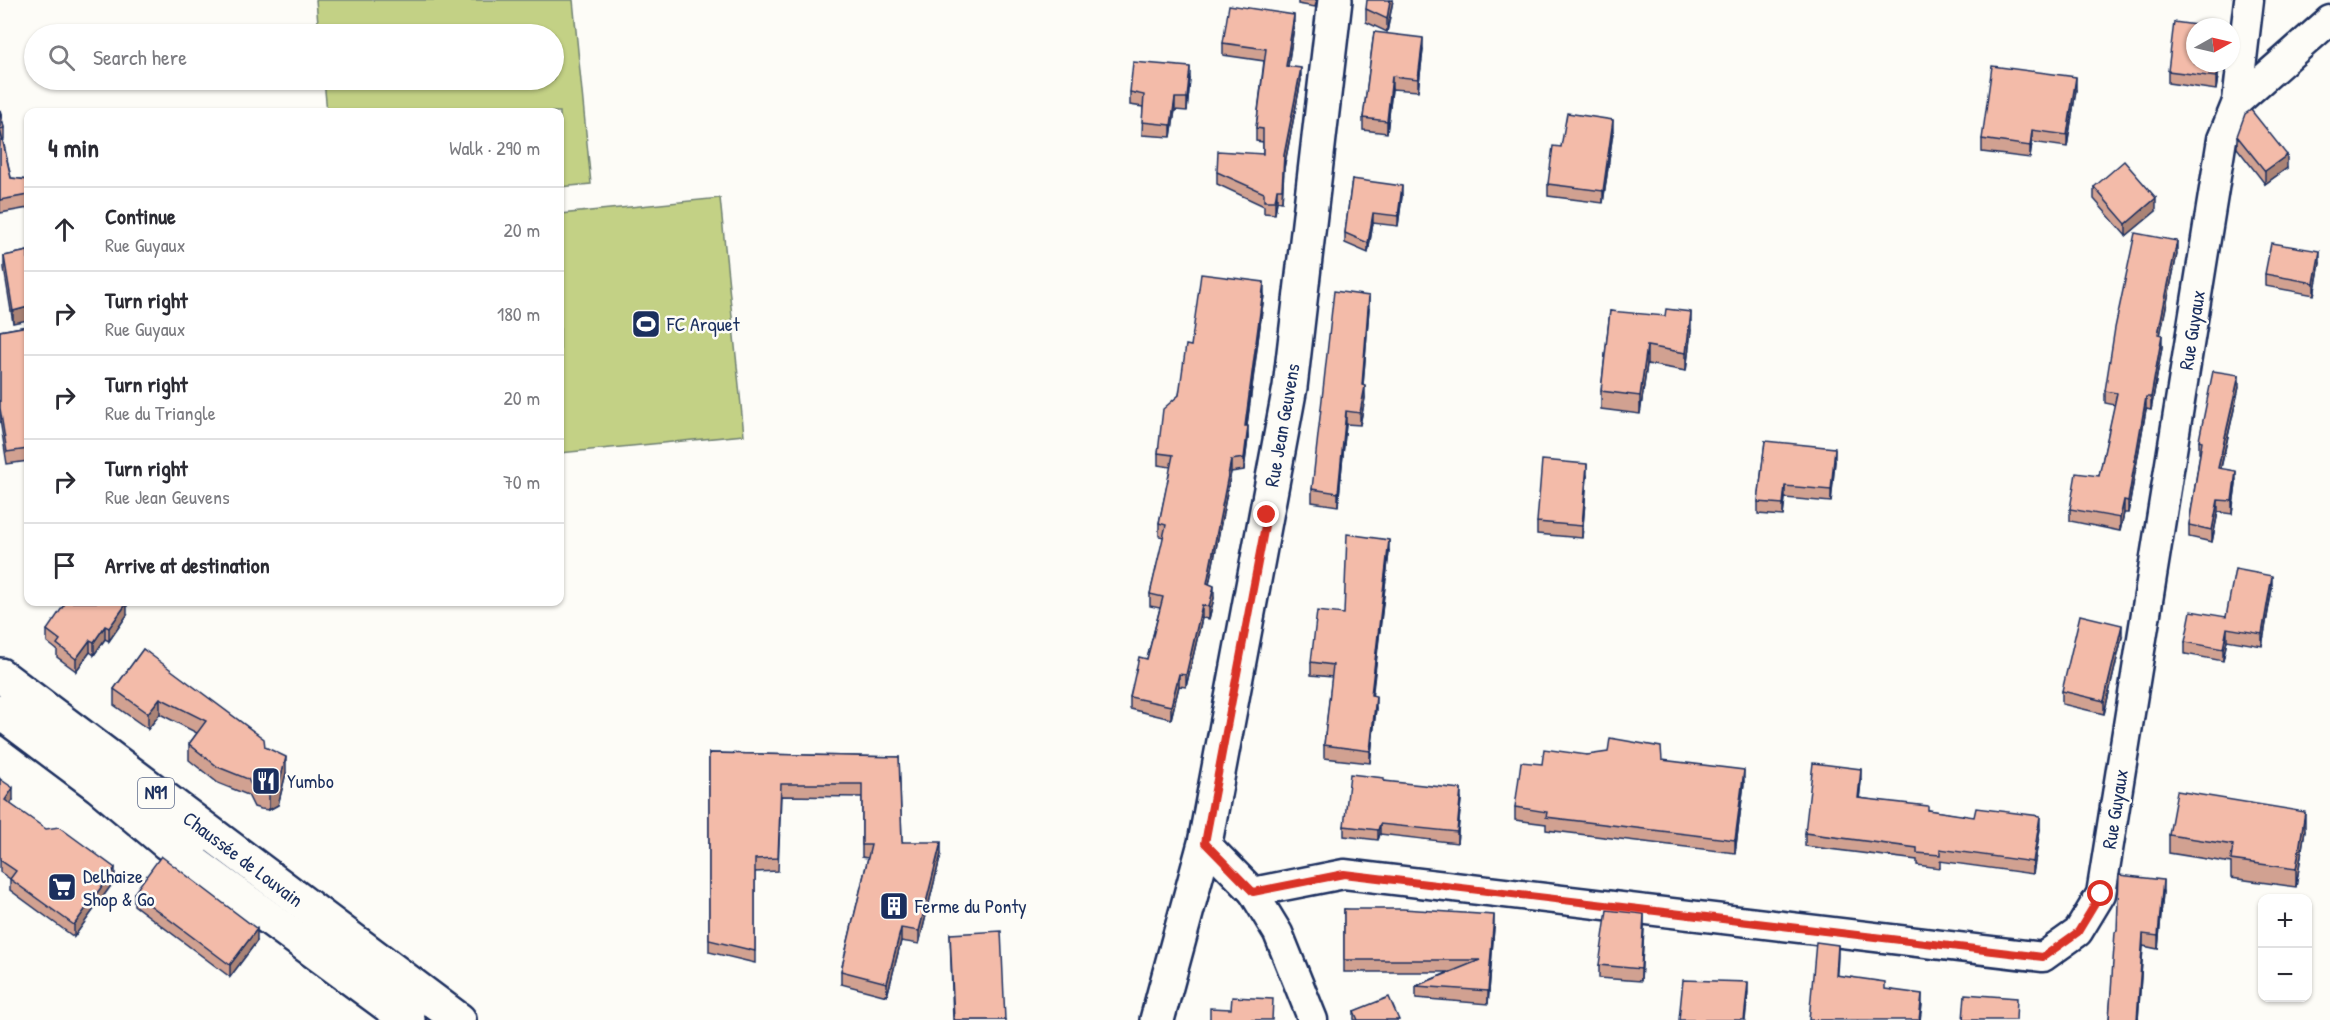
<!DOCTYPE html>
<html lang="en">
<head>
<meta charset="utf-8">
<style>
  :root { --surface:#fff; --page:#f7f7f7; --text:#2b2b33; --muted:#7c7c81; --line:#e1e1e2 }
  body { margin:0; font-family:"Patrick Hand",sans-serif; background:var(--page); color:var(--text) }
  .controls { position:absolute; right:18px; bottom:18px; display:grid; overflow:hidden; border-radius:12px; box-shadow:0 2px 4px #0004 }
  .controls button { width:54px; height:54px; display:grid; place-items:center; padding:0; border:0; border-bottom:2px solid var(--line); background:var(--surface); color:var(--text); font:30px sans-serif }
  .compass { position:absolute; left:2186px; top:18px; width:54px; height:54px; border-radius:50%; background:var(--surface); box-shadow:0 2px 4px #0004; rotate:82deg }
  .stop { position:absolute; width:18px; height:18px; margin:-14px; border:4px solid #d93025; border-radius:50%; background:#fff }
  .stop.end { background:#d93025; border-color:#fff; box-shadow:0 2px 6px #0008 }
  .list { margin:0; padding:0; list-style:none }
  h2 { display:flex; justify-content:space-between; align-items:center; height:78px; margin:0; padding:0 24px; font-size:26px }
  h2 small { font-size:20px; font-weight:400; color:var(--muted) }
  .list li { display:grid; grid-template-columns:39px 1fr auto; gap:18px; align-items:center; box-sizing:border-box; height:84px; padding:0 24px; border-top:2px solid var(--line) }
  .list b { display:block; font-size:22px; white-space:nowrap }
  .list p { margin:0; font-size:20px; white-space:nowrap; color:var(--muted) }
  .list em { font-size:20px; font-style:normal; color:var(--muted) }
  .icon { flex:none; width:33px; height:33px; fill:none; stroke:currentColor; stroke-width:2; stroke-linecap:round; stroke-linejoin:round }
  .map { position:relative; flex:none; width:2330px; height:1020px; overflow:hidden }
  .search { position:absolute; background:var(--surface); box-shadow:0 2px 4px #0004; left:24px; top:24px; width:540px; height:66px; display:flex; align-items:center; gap:15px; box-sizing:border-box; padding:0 21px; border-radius:33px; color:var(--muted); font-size:22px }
  .panel { position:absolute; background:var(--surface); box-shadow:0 2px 4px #0004; left:24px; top:108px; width:540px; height:498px; border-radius:12px }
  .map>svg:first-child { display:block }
  .green { fill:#c3d185; stroke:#6f8072; stroke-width:1.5 }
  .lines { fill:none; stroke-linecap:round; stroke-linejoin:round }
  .lane-casing { stroke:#1b2f5e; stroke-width:18 }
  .street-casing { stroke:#1b2f5e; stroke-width:33 }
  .secondary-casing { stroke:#1b2f5e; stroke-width:38 }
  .primary-casing { stroke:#1b2f5e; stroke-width:38 }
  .lane { stroke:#fdfcf7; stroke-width:14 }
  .street { stroke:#fdfcf7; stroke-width:28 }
  .secondary { stroke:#fdfcf7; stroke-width:33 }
  .primary { stroke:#fdfcf7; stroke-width:33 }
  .wall { fill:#d1a191; stroke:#1b2f5e; stroke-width:1.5 }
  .shaded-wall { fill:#aa8376; stroke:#1b2f5e; stroke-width:1.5 }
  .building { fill:#f3bba9; stroke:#1b2f5e; stroke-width:1.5 }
  .route { stroke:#d93025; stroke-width:8 }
  .labels { text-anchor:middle; stroke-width:5; stroke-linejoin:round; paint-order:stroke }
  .shield { fill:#fdfcf7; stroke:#5f6c8c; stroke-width:1.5 }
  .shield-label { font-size:18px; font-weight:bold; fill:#1b2f5e }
  .poi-label { font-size:20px; fill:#1b2f5e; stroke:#fdfcf7; text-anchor:start }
  .street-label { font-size:20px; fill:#1b2f5e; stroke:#fdfcf7 }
</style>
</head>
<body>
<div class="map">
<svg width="2330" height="1020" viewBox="0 0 2330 1020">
  <rect width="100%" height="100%" fill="#fdfcf7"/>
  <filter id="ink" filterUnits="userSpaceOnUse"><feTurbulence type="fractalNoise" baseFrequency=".0167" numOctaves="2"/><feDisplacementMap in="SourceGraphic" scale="12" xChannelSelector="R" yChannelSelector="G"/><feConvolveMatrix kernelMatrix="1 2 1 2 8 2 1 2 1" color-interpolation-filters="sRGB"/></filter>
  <g filter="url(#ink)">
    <!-- green -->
    <g class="green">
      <path d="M316 0H573L591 184 560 187V112H327L324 80H554V34H319Z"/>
      <path d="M720 198 744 435 560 453V214Z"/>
    </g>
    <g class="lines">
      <!-- lane casing -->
      <g class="lane-casing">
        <path id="lane" d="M156 813 200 848"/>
      </g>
      <!-- street casing -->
      <g class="street-casing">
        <g id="street">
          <path d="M2237 102 2330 20"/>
          <path d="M1205 843 1253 892 1278 933 1313 1020"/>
          <path d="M1253 892 1344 874 2043 957 2078 932 2101 894 2222 139 2237 102 2249 0"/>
        </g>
      </g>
      <!-- secondary casing -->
      <g class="secondary-casing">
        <path id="secondary" d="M1157 1020 1205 843 1290 387 1335 0"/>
      </g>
      <!-- primary casing -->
      <g class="primary-casing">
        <g id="primary">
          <path d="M0 675 459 1020"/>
          <path d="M0 712 99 786 167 843 408 1020"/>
        </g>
      </g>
      <!-- lane -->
      <use href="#lane" class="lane"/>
      <!-- street -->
      <use href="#street" class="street"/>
      <!-- secondary -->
      <use href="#secondary" class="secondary"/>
      <!-- primary -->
      <use href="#primary" class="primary"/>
    </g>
    <!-- wall -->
    <g class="wall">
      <path d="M1298 0H1317L1315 7 1298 4Z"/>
      <path d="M1393 0 1387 32 1366 22V9Z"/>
      <path d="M1294 27 1288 66 1301 80 1284 168 1282 202 1277 201 1275 214 1264 213V206L1217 184V172L1263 154V142L1256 141V128L1264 61 1223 55V43Z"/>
      <path d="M1374 32 1423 50 1418 91 1392 89 1387 133 1363 130V118Z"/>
      <path d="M2220 63 2216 90 2168 83V71Z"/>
      <path d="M1190 79 1187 111 1175 110 1171 137 1142 135 1143 107 1130 105V92Z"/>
      <path d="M2076 90 2067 147 2032 142 2030 158 1982 152V139Z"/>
      <path d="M0 110 4 128V140H3L11 178 28 180V208L0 213Z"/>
      <path d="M1613 132 1603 203 1548 196V184L1561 147Z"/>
      <path d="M2237 136 2287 168 2265 184 2237 148Z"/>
      <path d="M1352 179 1402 196 1398 226 1373 223 1368 253 1345 243V233Z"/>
      <path d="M2094 187 2156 211 2126 236 2094 199Z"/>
      <path d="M28 251 13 323 4 268V256Z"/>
      <path d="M2177 254 2160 334 2162 347 2151 410 2146 409 2128 513H2124L2120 531 2070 521V509L2099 476 2115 405 2105 403V391Z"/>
      <path d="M2320 263 2314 295 2265 286V274Z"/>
      <path d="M1264 295 1247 426 1248 438 1244 470 1231 472 1209 584 1214 598 1209 619 1202 618 1186 687 1179 686 1171 719 1130 709V697L1147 659 1160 608 1150 606V594L1164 537 1159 536V523L1171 467 1158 465V453L1179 395 1191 346Z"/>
      <path d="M1369 308 1363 385 1365 398 1360 425 1346 424 1338 506 1312 502V489Z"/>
      <path d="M1610 311 1691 330 1686 371 1647 364 1640 414 1601 409V391Z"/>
      <path d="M28 326V461L7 464 0 420V331Z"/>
      <path d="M2239 387 2221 468 2236 483 2232 514 2218 512 2212 542 2189 537V525L2200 453H2199V440Z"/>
      <path d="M1765 441 1835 461 1831 502 1785 498 1783 516 1758 514V502Z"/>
      <path d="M1587 476 1582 538 1537 534V522Z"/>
      <path d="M1389 552 1372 695 1376 708 1370 763 1324 758V745L1332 677 1311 675V662L1344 614Z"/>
      <path d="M2272 588 2262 646 2227 640 2223 661 2185 654V642Z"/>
      <path d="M127 615 109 641 105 639 94 655 90 652 76 671 57 657V650L47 642V630Z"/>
      <path d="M2122 637 2104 714 2062 704V691Z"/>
      <path d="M143 649 265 747 286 773 278 805 269 810 261 809 254 807 248 795 218 783 189 760V744L197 733 160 714 148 729 114 705V689Z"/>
      <path d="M709 753 899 757 902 842 941 854 919 944 901 941 887 996 841 984V971L868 858 862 857V797L781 796 778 871 755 872V963L709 952Z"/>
      <path d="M1587 755 1662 760 1744 783 1735 853 1546 830V824L1515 820V807L1542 764Z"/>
      <path d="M0 779 13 800 10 804 115 880 74 937 10 890V879L0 872Z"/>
      <path d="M1384 781 1461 799 1457 843 1380 834 1378 840 1344 836V826Z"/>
      <path d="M1861 781 1859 798 2040 829 2033 874 1940 861V868L1917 865V860L1805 846V833Z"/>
      <path d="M2305 830 2296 887 2231 878V863L2169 853V835Z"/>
      <path d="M2163 892 2158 949 2143 946 2138 1020H2109L2117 931Z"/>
      <path d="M134 893 257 941 230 977 134 905Z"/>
      <path d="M1344 909 1494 927 1488 1004 1416 998V986L1449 972H1344Z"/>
      <path d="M1644 927 1641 981 1599 978V965Z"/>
      <path d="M950 934 1005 1020H953Z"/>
      <path d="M1354 1011 1399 1020H1354Z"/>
    </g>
    <!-- shaded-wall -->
    <g class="shaded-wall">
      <path d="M1390 0H1393L1387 32V19Z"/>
      <path d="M1294 15V27L1286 79V66Z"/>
      <path d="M1423 38V50L1418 91V79Z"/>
      <path d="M2218 63H2220L2216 90V77Z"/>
      <path d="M1190 67V79L1187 111V98Z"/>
      <path d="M1301 68V80L1284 168 1282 202 1284 155Z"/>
      <path d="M1392 76V89L1387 133V121Z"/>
      <path d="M2076 77V90L2067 147V135Z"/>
      <path d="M1175 98V110L1171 137V125Z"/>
      <path d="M1613 120V132L1603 203V191Z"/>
      <path d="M2032 130V142L2030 158V146Z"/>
      <path d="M2287 155V168L2265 184V171Z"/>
      <path d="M1402 186V196L1398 226V216Z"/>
      <path d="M1277 189V201L1275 214V201Z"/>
      <path d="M2156 198V211L2126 236V224Z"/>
      <path d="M1373 213V223L1368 253V243Z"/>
      <path d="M2177 241V254L2158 346V334Z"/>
      <path d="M2320 251V263L2314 295V283Z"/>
      <path d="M1264 282V295L1245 438V426Z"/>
      <path d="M1369 296V308L1362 398V385Z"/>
      <path d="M28 307V320L13 323V311Z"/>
      <path d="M1691 312V330L1686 371V353Z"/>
      <path d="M2162 335V347L2151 410V397Z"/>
      <path d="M1647 346V364L1640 414V396Z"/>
      <path d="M2239 375V387L2218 480V468Z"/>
      <path d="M1365 386V398L1360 425V413Z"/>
      <path d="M2146 397V409L2128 513V501Z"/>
      <path d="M1346 411V424L1338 506V493Z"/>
      <path d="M1248 426V438L1244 470V458Z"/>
      <path d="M1835 448V461L1831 502V490Z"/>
      <path d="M1231 460V472L1207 595V583Z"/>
      <path d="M1587 464V476L1582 538V526Z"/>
      <path d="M2236 471V483L2232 514V501Z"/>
      <path d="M1785 486V498L1783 516V504Z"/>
      <path d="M2124 500V513L2120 531V518Z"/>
      <path d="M2218 500V512L2212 542V530Z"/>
      <path d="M1389 540V552L1371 708V695Z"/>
      <path d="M2272 576V588L2262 646V634Z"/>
      <path d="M1214 586V598L1209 619V607Z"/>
      <path d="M127 603V615L109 641V628Z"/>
      <path d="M1202 605V618L1186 687V675Z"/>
      <path d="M2122 625V637L2104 714V701Z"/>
      <path d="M105 626V639L94 655V642Z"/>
      <path d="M2227 628V640L2223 661V649Z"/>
      <path d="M90 640V652L76 671V659Z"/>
      <path d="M1179 674V686L1171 719V706Z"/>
      <path d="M1376 696V708L1370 763V751Z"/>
      <path d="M160 698V714L148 729V713Z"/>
      <path d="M286 757V773L278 805 269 810V794Z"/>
      <path d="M1861 769V781L1858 810V798Z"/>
      <path d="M1744 770V783L1735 853V840Z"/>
      <path d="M13 788V800L5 812V800Z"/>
      <path d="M1461 789V799L1457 843V832Z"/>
      <path d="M2305 812V830L2296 887V869Z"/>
      <path d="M2040 816V829L2033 874V862Z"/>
      <path d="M1380 824V834L1378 840V830Z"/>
      <path d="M941 842V854L919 944V931Z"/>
      <path d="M115 868V880L74 937V925Z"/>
      <path d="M2163 880V892L2158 949V936Z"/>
      <path d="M1644 914V927L1641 981V969Z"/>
      <path d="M1494 915V927L1488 1004V991Z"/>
      <path d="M901 928V941L887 996V983Z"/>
      <path d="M257 929V941L230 977V965Z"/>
      <path d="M2143 934V946L2138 1020H2137Z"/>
      <path d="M1838 945V957L1836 988V975Z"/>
      <path d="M1748 982V994L1745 1020H1744Z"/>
      <path d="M1922 994V1006L1920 1020H1919Z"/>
    </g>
    <!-- building -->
    <g class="building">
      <path d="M1367 0H1390L1387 19 1366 9Z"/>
      <path d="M1229 5 1294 15 1286 66 1301 68 1284 155 1282 189H1277L1275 201H1264V193L1217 172 1218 151 1263 154V129L1256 128 1266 49 1223 43Z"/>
      <path d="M2174 22 2210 27H2195V63H2218L2216 77 2168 71Z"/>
      <path d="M1374 32 1423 38 1418 79 1392 76 1387 121 1363 118Z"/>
      <path d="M1133 62 1190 67 1187 98H1175L1171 125 1142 122 1144 95 1130 92Z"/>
      <path d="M1992 66 2076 77 2067 135 2032 130 2030 146 1982 139Z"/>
      <path d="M0 110 4 128 0 129Z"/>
      <path d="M2251 110 2287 155 2265 171 2237 136 2245 114Z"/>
      <path d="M1567 113 1613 120 1603 191 1548 184 1553 146 1561 147Z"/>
      <path d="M0 129 11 178 28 180V195L0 200Z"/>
      <path d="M2124 161 2156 198 2126 224 2094 187Z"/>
      <path d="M1352 179 1402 186 1398 216 1373 213 1368 243 1345 233Z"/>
      <path d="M2135 233 2177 241 2158 334 2162 335 2151 397H2146L2128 501 2124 500 2120 518 2070 509 2076 473 2099 476 2117 393 2105 391 2115 328Z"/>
      <path d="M2271 243 2320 251 2314 283 2265 274Z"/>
      <path d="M28 251V307L13 311 4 256Z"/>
      <path d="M1201 274 1264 282 1245 426H1248L1244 458 1231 460 1207 583 1214 586 1209 607 1202 605 1186 675 1179 674 1171 706 1130 697 1139 657 1147 659 1163 597 1150 594 1166 525 1159 523 1173 455 1158 453 1163 409 1179 395 1186 345 1191 346Z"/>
      <path d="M1334 291 1369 296 1362 385 1365 386 1360 413 1346 411 1338 493 1312 489Z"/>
      <path d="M1666 309 1691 312 1686 353 1647 346 1640 396 1601 391 1610 311 1665 316Z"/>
      <path d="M28 326V449L7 452 0 408V331Z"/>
      <path d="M2213 371 2239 375 2218 468 2236 471 2232 501 2218 500 2212 530 2189 525 2202 441 2199 440Z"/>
      <path d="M1765 441 1835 448 1831 490 1785 486 1783 504 1758 502Z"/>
      <path d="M1542 460 1587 464 1582 526 1537 522Z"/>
      <path d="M1347 534 1389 540 1371 695 1376 696 1370 751 1324 745 1333 665 1311 662 1317 611 1344 614Z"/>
      <path d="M2235 569 2272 576 2262 634 2227 628 2223 649 2185 642 2191 611 2226 617Z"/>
      <path d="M66 602H126L127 603 109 628 105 626 94 642 90 640 76 659 57 644 60 640 47 630Z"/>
      <path d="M2080 615 2122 625 2104 701 2062 691Z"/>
      <path d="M143 649 264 739 265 747 286 757 278 789 269 794 261 793 254 791 248 779 218 767 189 744 206 721 160 698 148 713 114 689Z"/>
      <path d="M1610 738 1661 747 1662 760 1744 770 1735 840 1546 817 1547 812 1515 807 1521 762 1542 764 1544 749 1587 755 1608 752Z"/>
      <path d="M709 753 899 757 902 842H941L919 931 901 928 887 983 841 971 871 845H862V784H781L778 858 755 859V951L709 940Z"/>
      <path d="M1813 763 1861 769 1858 798 1928 806V810L1974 817 1976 808 2040 816 2033 862 1940 849V855L1917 853V848L1805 833Z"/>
      <path d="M1350 774 1384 778V781L1461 789 1457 832 1380 824 1378 830 1344 826Z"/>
      <path d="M0 779 13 788 5 800 46 829 59 827 115 868 74 925 10 879 16 871 0 860Z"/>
      <path d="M2177 791 2305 812 2296 869 2231 860 2233 845 2169 835Z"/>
      <path d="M161 856 257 929 230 965 134 893Z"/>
      <path d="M2119 875 2163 880 2158 936 2143 934 2137 1020H2109L2115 932 2117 931Z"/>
      <path d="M1344 909H1403L1494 915 1488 991 1416 986 1480 960H1344Z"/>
      <path d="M1607 910 1644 914 1641 969 1599 965Z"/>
      <path d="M1001 931 1005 1020H954L950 934Z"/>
      <path d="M1816 942 1838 945 1836 975 1885 982V989L1922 994 1919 1020H1809Z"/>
      <path d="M1683 980 1748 982 1744 1020H1679Z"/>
      <path d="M1965 994 2017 998 2016 1020H1963Z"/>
      <path d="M1232 997 1273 999 1272 1020H1210V1008L1231 1009Z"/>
      <path d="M1389 997 1399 1020H1358L1354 1011Z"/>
    </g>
  </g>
  <g class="lines" filter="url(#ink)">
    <!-- route -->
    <path class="route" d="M1267 515 1205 843 1253 892 1344 874 2043 957 2078 932 2101 894"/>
  </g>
  <!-- icons -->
  <defs>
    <g id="stadium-square" transform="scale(1.5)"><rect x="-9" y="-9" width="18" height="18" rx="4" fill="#1b2f5e" stroke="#fdfcf7"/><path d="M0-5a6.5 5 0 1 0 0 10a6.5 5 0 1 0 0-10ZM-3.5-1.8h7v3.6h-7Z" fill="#fff"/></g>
    <g id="restaurant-square" transform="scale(1.5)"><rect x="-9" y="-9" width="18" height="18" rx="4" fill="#1b2f5e" stroke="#fdfcf7"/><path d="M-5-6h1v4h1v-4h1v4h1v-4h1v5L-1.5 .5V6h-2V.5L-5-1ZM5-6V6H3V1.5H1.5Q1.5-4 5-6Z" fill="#fff"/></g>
    <g id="supermarket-square" transform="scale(1.5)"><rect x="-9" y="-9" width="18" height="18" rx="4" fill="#1b2f5e" stroke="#fdfcf7"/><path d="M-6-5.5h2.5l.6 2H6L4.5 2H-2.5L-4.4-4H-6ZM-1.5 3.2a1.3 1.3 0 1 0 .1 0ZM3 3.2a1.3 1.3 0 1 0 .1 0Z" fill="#fff"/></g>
    <g id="building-square" transform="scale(1.5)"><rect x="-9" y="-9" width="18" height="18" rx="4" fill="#1b2f5e" stroke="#fdfcf7"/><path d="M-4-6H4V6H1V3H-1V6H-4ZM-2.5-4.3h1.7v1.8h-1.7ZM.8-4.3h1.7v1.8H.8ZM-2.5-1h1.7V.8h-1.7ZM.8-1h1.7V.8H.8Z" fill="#fff"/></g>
  </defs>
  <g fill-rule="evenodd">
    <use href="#stadium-square" x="646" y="324"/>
    <use href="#restaurant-square" x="266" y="781"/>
    <use href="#supermarket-square" x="62" y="887"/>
    <use href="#building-square" x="894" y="906"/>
  </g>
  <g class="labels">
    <!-- shield labels -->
    <rect class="shield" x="138" y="778" width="36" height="30" rx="4.5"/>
    <g class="shield-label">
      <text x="156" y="799">N91</text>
    </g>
    <!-- poi labels -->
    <g class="poi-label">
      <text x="667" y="331">FC Arquet</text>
      <text x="287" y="788">Yumbo</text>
      <text x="83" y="883">Delhaize<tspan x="83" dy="23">Shop &amp; Go</tspan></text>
      <text x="915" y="913">Ferme du Ponty</text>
    </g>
    <!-- street labels -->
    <g class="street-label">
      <text transform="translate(2192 330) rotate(-81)" y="7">Rue Guyaux</text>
      <text transform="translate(1282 425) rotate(-80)" y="7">Rue Jean Geuvens</text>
      <text transform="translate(2115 809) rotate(-81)" y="7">Rue Guyaux</text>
      <text transform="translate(243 859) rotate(37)" y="7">Chaussée de Louvain</text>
    </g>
  </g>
</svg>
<div class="controls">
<button>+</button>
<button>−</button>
</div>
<svg class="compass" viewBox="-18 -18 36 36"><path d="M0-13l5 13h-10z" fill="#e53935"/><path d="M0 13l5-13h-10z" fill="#7c7c81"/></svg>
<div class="stop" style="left:2101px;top:894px"></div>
<div class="stop end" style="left:1267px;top:515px"></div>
<div class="search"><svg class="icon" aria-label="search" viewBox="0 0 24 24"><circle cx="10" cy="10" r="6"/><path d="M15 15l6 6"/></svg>Search here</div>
<section class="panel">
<h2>4 min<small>Walk · 290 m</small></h2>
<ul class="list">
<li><svg class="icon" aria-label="ahead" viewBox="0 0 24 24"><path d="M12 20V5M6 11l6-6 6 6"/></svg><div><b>Continue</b><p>Rue Guyaux</p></div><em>20 m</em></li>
<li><svg class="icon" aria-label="right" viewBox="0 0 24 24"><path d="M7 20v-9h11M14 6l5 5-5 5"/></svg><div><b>Turn right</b><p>Rue Guyaux</p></div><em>180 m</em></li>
<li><svg class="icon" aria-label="right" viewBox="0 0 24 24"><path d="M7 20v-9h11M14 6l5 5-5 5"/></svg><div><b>Turn right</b><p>Rue du Triangle</p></div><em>20 m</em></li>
<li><svg class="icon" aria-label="right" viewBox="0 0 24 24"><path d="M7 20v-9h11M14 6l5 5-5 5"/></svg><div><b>Turn right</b><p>Rue Jean Geuvens</p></div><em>70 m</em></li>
<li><svg class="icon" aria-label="arrive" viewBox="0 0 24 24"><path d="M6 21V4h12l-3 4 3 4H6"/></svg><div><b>Arrive at destination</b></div></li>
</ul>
</section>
</div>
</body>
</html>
